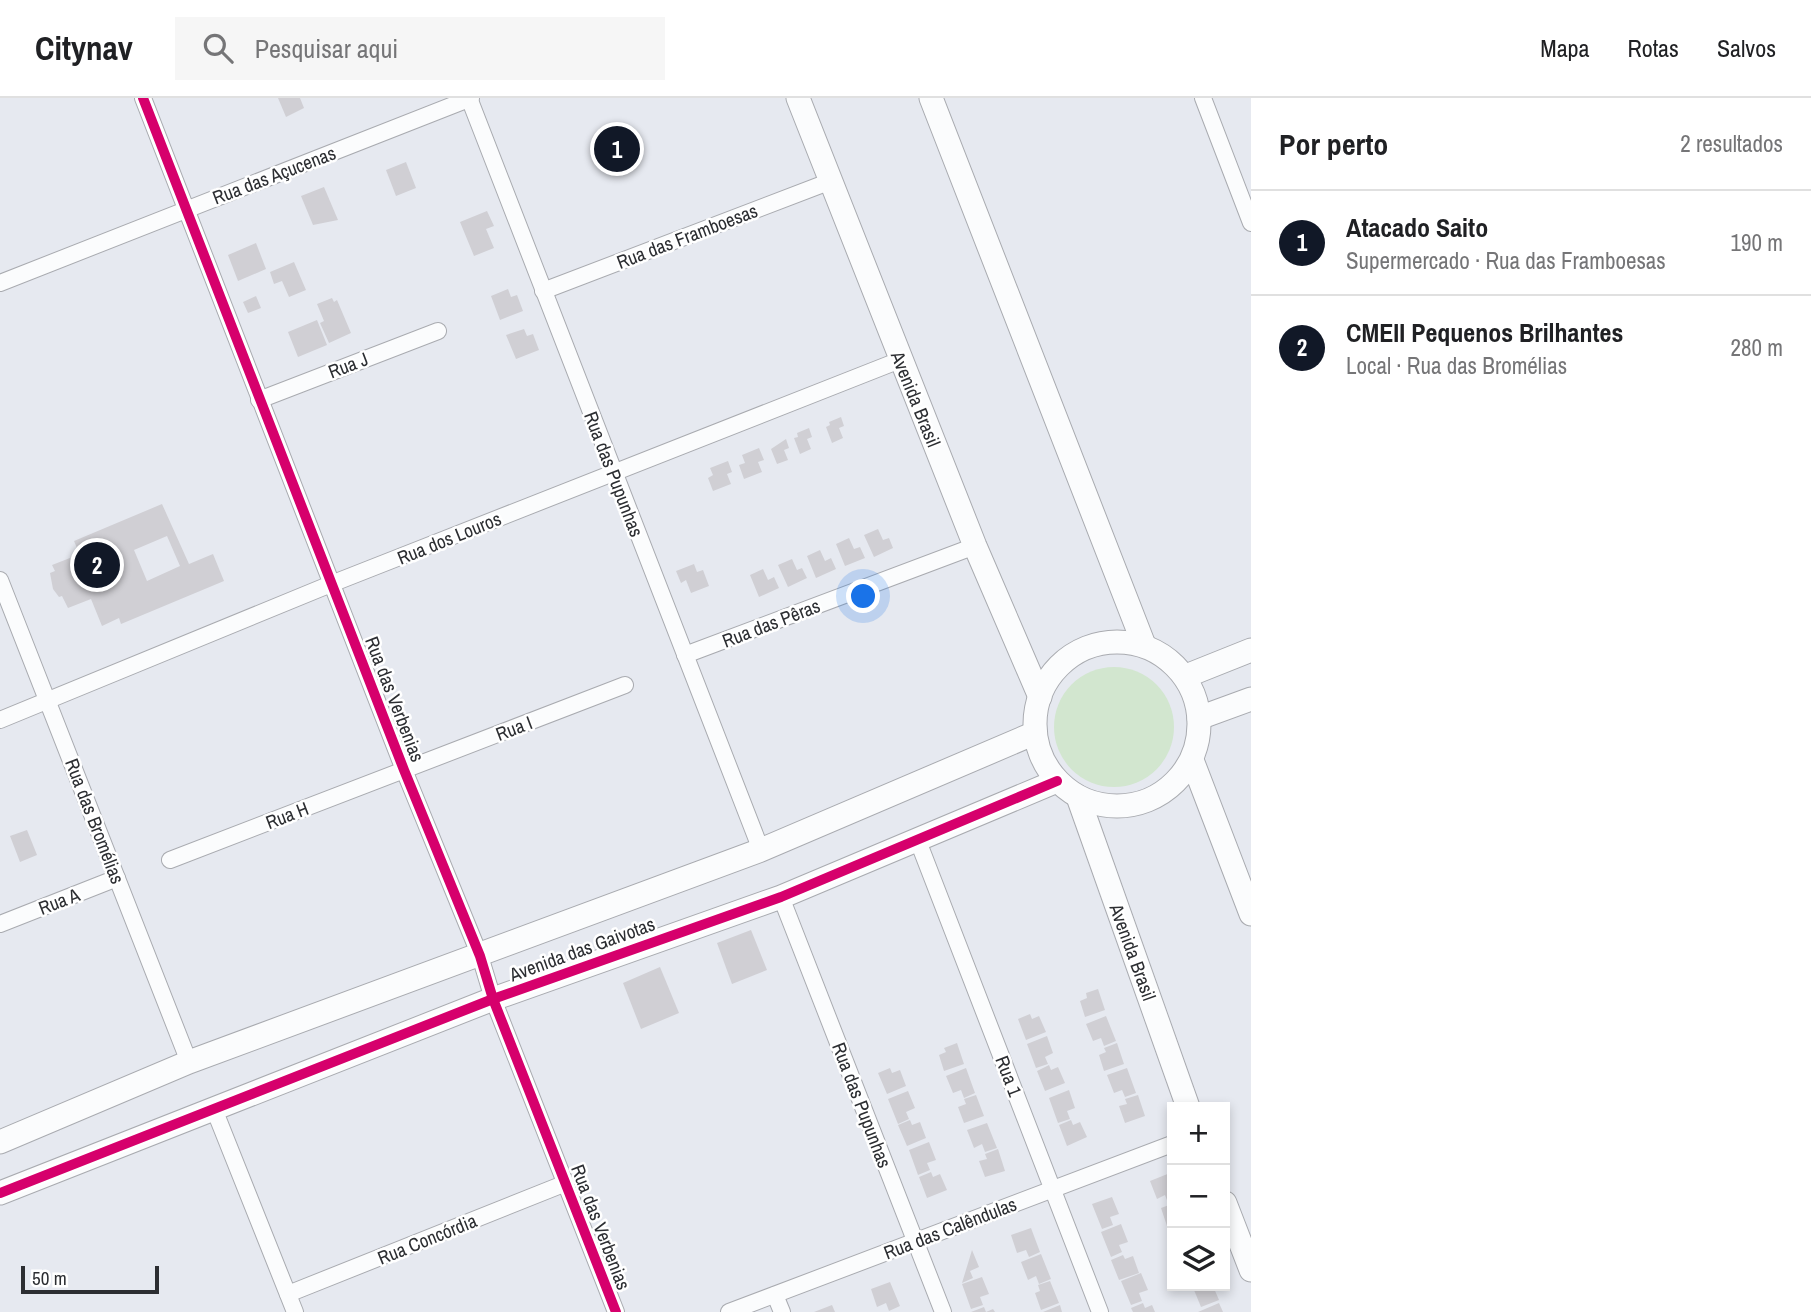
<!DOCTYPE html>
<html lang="pt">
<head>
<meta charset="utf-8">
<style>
  :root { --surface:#fff; --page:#f6f6f6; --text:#202124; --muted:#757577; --line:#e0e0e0; --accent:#111827 }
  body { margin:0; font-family:"Archivo Narrow",sans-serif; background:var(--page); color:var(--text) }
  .controls { position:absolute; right:21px; bottom:21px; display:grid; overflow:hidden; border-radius:0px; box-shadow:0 4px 10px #0003 }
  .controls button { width:63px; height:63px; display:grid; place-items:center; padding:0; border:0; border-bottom:2px solid var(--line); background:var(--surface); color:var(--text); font:35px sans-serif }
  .scale { position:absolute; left:21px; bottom:18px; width:138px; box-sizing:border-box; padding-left:7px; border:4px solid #2c2e32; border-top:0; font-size:19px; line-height:24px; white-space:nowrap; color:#2c2e32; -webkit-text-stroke:5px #fff; paint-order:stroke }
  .you { position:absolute; left:864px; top:499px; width:24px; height:24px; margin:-18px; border:5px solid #fff; border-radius:50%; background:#1a73e8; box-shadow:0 0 0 10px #1a73e833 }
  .badge { display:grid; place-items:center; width:46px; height:46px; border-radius:50%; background:var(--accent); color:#fff; font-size:23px; font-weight:700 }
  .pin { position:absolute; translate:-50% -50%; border:4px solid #fff; box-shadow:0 2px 7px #0006 }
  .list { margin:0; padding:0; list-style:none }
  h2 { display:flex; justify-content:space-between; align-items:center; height:91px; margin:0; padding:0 28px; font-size:30px }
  h2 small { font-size:23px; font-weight:400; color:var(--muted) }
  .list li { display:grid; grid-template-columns:46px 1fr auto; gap:21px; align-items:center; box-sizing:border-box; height:105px; padding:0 28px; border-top:2px solid var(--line) }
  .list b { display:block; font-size:26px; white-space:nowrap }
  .list p { margin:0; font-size:23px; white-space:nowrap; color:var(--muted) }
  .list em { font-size:23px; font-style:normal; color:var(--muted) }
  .icon { flex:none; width:38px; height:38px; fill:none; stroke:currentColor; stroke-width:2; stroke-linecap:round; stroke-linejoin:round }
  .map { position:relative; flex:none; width:1251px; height:1214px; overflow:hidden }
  header { display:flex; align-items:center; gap:42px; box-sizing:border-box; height:98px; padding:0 35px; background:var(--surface); border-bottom:2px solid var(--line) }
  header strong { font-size:33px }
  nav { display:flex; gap:38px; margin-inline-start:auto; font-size:24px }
  .search { width:490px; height:63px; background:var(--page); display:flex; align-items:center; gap:18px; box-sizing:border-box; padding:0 24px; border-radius:0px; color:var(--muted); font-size:26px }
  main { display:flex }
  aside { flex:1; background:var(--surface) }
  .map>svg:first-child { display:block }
  .green { fill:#d2e6cf }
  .building { fill:#d0cfd4; fill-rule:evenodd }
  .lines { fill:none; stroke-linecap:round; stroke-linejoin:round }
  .street-casing { stroke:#a9abb0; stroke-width:18 }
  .secondary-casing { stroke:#a9abb0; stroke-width:25 }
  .street { stroke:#fbfcfd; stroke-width:16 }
  .secondary { stroke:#fbfcfd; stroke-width:23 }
  .cycleway-casing { stroke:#fff; stroke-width:15 }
  .cycleway { stroke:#d6006c; stroke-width:10 }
  .labels { text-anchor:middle; stroke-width:5; stroke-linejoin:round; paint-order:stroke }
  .street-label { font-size:19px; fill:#2c2e32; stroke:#fff }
</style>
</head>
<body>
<header>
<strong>Citynav</strong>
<div class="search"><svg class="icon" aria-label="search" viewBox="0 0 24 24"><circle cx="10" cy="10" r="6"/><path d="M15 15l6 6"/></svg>Pesquisar aqui</div>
<nav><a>Mapa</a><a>Rotas</a><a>Salvos</a></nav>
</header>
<main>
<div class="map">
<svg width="1251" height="1214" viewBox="0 0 1251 1214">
  <rect width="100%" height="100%" fill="#e6e9f0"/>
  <!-- green -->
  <circle class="green" cx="1114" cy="629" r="60"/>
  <!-- building -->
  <g class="building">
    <path d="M278 0H300L304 10 286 19Z"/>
    <path d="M406 64 416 90 396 98 386 72Z"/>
    <path d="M324 89 338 122 313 127 301 98Z"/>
    <path d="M487 113 494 128 486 131 494 150 474 158 460 124Z"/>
    <path d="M256 145 266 171 238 183 228 157Z"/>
    <path d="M294 164 306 192 289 199 282 183 274 186 270 174Z"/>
    <path d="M508 191 511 199 517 197 523 213 500 222 491 198Z"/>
    <path d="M256 198 261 210 248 215 243 204Z"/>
    <path d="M332 200 334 204 337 202 351 235 329 245 320 225 324 223 317 206Z"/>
    <path d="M317 222 327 247 298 259 288 234Z"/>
    <path d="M524 231 527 238 533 236 539 252 516 261 506 237Z"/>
    <path d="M841 319 844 328 839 330 843 340 832 345 826 329 830 327 829 324Z"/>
    <path d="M809 330 812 339 807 341 811 351 800 356 794 340 798 339 797 335Z"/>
    <path d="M786 341 789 350 784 352 788 362 777 366 771 351Z"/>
    <path d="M759 350 764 362 758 364 762 374 744 381 739 367 745 365 742 357Z"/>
    <path d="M728 363 732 374 727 376 731 386 713 393 708 380 713 377 710 370Z"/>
    <path d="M162 406 189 466 213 456 224 483 121 526 119 520 102 528 91 501 68 510 62 498 59 499 53 491 50 475 55 473 52 467 70 460 75 467 83 464 74 443ZM167 438 180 468 147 483 134 452Z"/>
    <path d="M878 431 883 442 889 440 893 450 874 459 864 437Z"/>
    <path d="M849 440 854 451 860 449 865 460 845 468 836 446Z"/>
    <path d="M820 452 825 463 831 460 836 471 816 480 807 458Z"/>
    <path d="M792 461 797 472 802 470 807 480 788 489 778 467Z"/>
    <path d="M694 466 697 474 703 472 709 488 691 495 686 482 681 485 676 473Z"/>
    <path d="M763 471 768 482 774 479 779 490 759 499 750 477Z"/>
    <path d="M27 732 37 757 20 764 10 738Z"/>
    <path d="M751 832 767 872 732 886 717 845Z"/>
    <path d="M660 869 679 915 641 931 623 885Z"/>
    <path d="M1098 891 1105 912 1085 919 1080 903 1087 900 1086 895Z"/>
    <path d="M1030 916 1032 921 1039 918 1046 934 1026 942 1018 921Z"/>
    <path d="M1106 918 1116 943 1104 948 1101 940 1093 943 1086 926Z"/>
    <path d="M1047 938 1053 955 1045 959 1048 966 1036 970 1027 946Z"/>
    <path d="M957 945 964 966 944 973 939 957 946 954 944 950Z"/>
    <path d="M1117 945 1124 966 1104 973 1099 957 1106 954 1104 950Z"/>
    <path d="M1049 967 1051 972 1058 969 1065 985 1045 993 1037 973Z"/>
    <path d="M890 970 892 975 900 972 906 988 887 996 878 975Z"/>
    <path d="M966 970 975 995 964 1000 961 992 953 995 946 978Z"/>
    <path d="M1127 970 1136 995 1125 999 1122 992 1114 995 1107 977Z"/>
    <path d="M1069 992 1075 1010 1067 1013 1070 1021 1058 1025 1049 1000Z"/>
    <path d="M908 993 915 1010 906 1014 909 1021 898 1026 888 1001Z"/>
    <path d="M976 997 984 1018 964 1025 958 1009 966 1006 964 1001Z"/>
    <path d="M1138 997 1145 1018 1125 1025 1119 1008 1127 1006 1125 1001Z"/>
    <path d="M910 1022 912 1027 920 1024 926 1040 907 1048 898 1027Z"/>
    <path d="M1071 1022 1073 1027 1080 1024 1087 1039 1067 1048 1059 1027Z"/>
    <path d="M987 1025 997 1050 985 1054 982 1046 974 1050 967 1032Z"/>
    <path d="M929 1044 936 1062 927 1065 930 1072 918 1077 909 1052Z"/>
    <path d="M998 1051 1005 1073 985 1079 979 1063 987 1061 985 1056Z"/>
    <path d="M931 1074 933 1079 940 1076 947 1092 927 1100 919 1079Z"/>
    <path d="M1170 1075 1172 1103 1168 1105 1165 1097 1157 1101 1150 1083Z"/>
    <path d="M1112 1099 1119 1116 1110 1119 1113 1127 1102 1131 1092 1106Z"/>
    <path d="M1172 1106V1126L1167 1128 1161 1110Z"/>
    <path d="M1121 1126 1128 1144 1119 1147 1122 1154 1111 1159 1101 1134Z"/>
    <path d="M1031 1130 1040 1154 1029 1159 1026 1152 1017 1155 1011 1137Z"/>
    <path d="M972 1152 979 1169 970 1173 973 1180 962 1185Z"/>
    <path d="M1041 1156 1051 1181 1039 1186 1036 1178 1028 1182 1021 1164Z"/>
    <path d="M1123 1157 1125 1161 1133 1158 1139 1175 1119 1182 1111 1162Z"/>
    <path d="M1141 1175 1148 1192 1139 1195 1142 1203 1131 1207 1121 1183Z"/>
    <path d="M982 1179 989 1196 980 1199 983 1207 971 1211 962 1186Z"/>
    <path d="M1050 1183 1059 1205 1041 1212 1035 1195 1040 1193 1038 1187Z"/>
    <path d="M890 1184 900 1208 889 1213 886 1205 877 1209 871 1191Z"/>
    <path d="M1199 1188H1213L1219 1202 1201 1209 1194 1192Z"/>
    <path d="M1143 1205 1145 1210 1152 1207 1155 1214H1133L1131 1210Z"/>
    <path d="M1219 1205 1223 1214H1198Z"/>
    <path d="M832 1207 835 1214H814Z"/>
    <path d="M1060 1207 1062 1214H1043Z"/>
    <path d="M984 1209 986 1214 993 1211 995 1214H971Z"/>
  </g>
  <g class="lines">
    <!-- street casing -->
    <g class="street-casing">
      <g id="street">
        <path d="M143 0 404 672 480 858 493 901 616 1214"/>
        <path d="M469 0 761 752"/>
        <path d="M1203 0 1251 125"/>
        <path d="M0 185 471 0"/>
        <path d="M543 193 831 83"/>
        <path d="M259 302 438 233"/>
        <path d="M0 482 189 964"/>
        <path d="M685 557 975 448"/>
        <path d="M0 622 331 486 900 262"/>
        <path d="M918 743 1100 1214"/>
        <path d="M170 762 625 587"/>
        <path d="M781 799 943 1214"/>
        <path d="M0 826 117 780"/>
        <path d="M214 1011 295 1214"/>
        <path d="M288 1196 566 1085"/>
        <path d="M775 1197 782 1214"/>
        <path d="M729 1214 1172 1046"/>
      </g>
    </g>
    <!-- secondary casing -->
    <g class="secondary-casing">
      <g id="secondary">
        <path d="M798 0 975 448 1040 599"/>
        <path d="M931 0 1144 547"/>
        <circle cx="1117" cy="626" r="82"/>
        <path d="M1186 578 1251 552"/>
        <path d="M1199 620 1251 601"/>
        <path d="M1192 662 1251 816"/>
        <path d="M1078 699 1188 1009"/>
        <path d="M0 1044 189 964 761 752 1035 635"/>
        <path d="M0 1095 493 901 781 799 1057 683"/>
        <path d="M1225 1105 1251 1172"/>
      </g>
    </g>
    <!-- street -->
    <use href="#street" class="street"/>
    <!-- secondary -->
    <use href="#secondary" class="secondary"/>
    <!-- cycleway casing -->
    <g class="cycleway-casing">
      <g id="cycleway">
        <path d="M143 0 404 672 480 858 493 901 616 1214"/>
        <path d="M0 1095 493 901 781 799 1057 683"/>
      </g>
    </g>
    <!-- cycleway -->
    <use href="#cycleway" class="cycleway"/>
  </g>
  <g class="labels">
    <!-- street labels -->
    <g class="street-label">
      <text transform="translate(274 77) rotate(-21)" y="7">Rua das Açucenas</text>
      <text transform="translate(687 138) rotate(-21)" y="7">Rua das Framboesas</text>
      <text transform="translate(348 267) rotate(-21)" y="7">Rua J</text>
      <text transform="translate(916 301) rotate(68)" y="7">Avenida Brasil</text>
      <text transform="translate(614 376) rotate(69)" y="7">Rua das Pupunhas</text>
      <text transform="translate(449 440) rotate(-22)" y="7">Rua dos Louros</text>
      <text transform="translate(771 525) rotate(-21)" y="7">Rua das Pêras</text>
      <text transform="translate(395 601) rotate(69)" y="7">Rua das Verbenias</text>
      <text transform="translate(514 630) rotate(-21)" y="7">Rua I</text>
      <text transform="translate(287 717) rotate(-21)" y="7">Rua H</text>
      <text transform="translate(95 723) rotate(69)" y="7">Rua das Bromélias</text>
      <text transform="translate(59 803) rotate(-21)" y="7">Rua A</text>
      <text transform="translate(582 851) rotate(-20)" y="7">Avenida das Gaivotas</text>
      <text transform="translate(1133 854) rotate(70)" y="7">Avenida Brasil</text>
      <text transform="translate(1009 978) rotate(69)" y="7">Rua 1</text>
      <text transform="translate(862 1007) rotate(69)" y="7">Rua das Pupunhas</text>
      <text transform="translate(601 1129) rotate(69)" y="7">Rua das Verbenias</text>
      <text transform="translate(950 1130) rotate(-21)" y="7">Rua das Calêndulas</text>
      <text transform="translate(427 1141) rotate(-22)" y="7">Rua Concórdia</text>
    </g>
  </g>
</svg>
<div class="controls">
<button>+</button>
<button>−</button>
<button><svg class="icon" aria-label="layers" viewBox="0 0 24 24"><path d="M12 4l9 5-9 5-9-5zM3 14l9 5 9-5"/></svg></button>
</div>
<div class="scale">50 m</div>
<div class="you"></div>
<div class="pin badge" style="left:617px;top:51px">1</div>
<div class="pin badge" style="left:97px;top:467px">2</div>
</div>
<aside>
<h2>Por perto<small>2 resultados</small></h2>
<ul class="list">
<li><span class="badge">1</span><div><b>Atacado Saito</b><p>Supermercado · Rua das Framboesas</p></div><em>190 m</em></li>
<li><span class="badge">2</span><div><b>CMEII Pequenos Brilhantes</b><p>Local · Rua das Bromélias</p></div><em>280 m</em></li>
</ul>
</aside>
</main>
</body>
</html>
